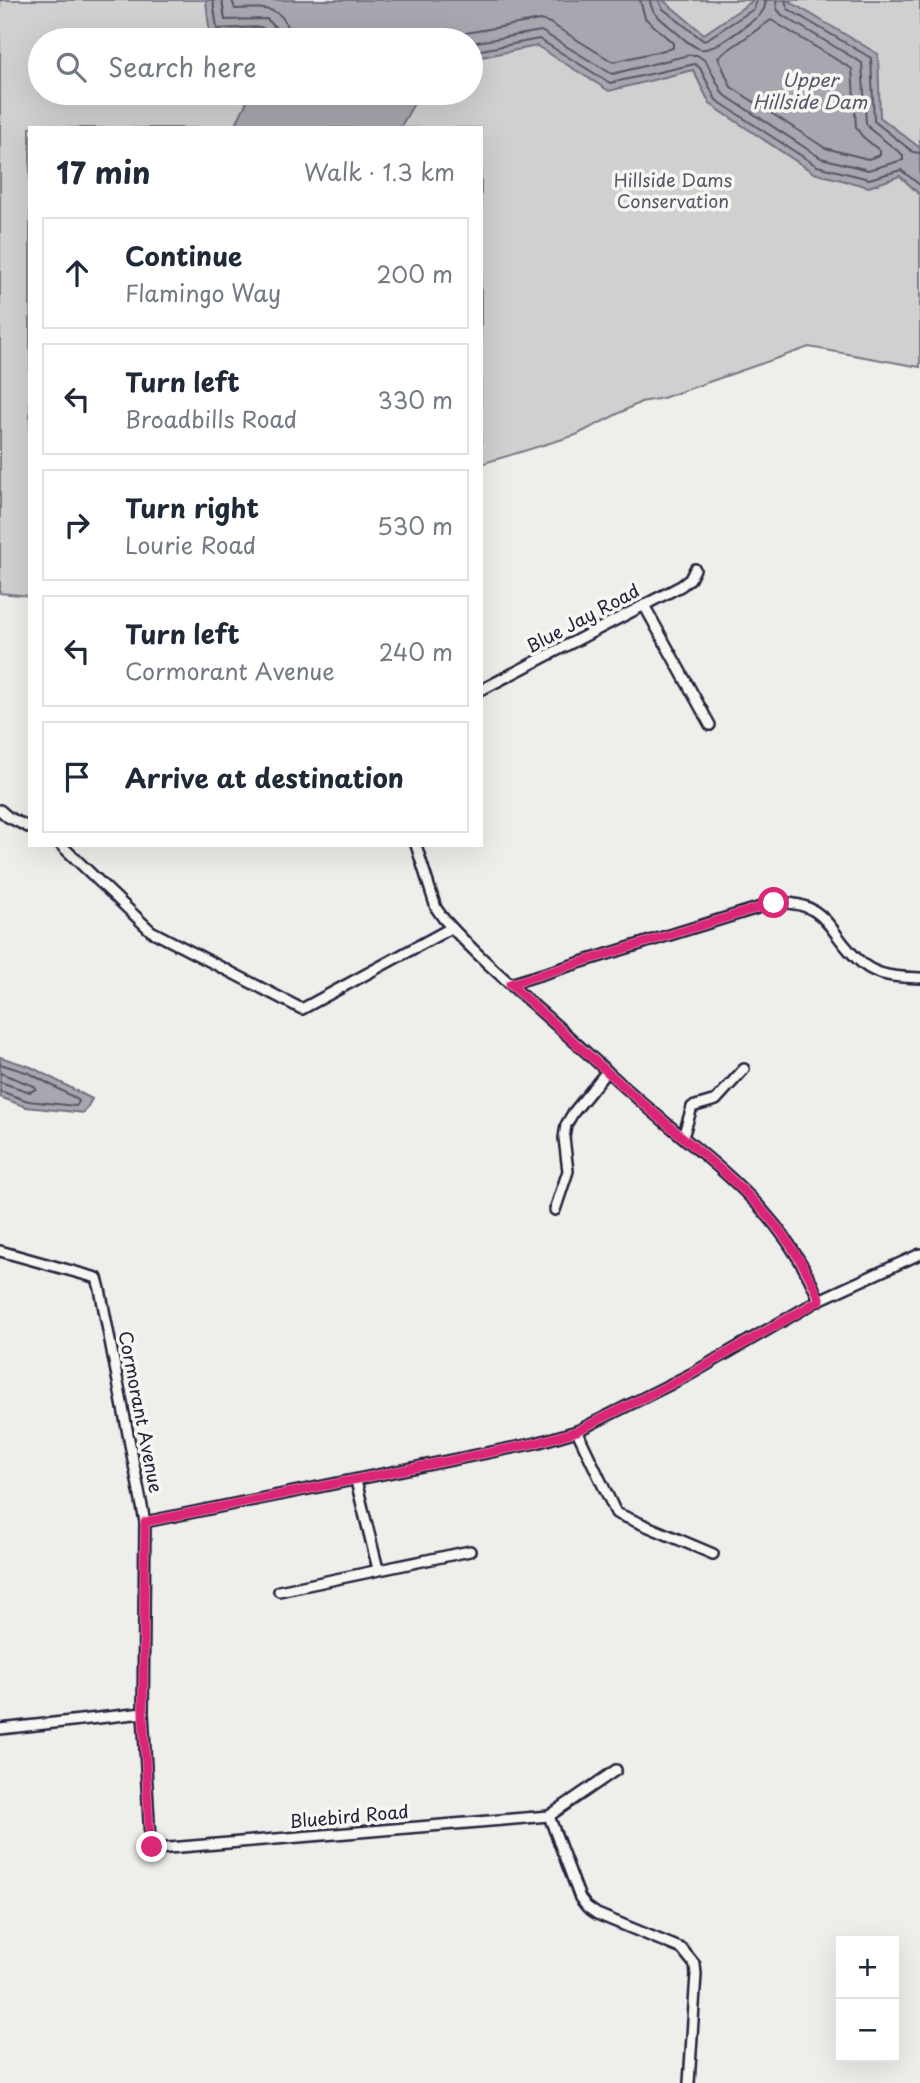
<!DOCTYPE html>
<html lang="en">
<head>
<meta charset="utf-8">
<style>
  :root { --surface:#fff; --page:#f6f6f7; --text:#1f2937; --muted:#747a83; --line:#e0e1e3 }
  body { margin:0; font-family:"Playpen Sans",sans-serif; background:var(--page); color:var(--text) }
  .controls { position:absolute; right:21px; bottom:21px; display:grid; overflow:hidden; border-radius:0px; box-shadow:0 7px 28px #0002 }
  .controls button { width:63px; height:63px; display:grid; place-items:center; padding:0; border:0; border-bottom:2px solid var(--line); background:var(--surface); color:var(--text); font:35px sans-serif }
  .stop { position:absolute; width:21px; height:21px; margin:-16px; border:5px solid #db2777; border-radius:50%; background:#fff }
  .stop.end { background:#db2777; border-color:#fff; box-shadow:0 2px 7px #0008 }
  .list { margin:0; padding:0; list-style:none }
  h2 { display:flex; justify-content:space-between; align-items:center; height:91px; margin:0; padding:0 28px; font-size:30px }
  h2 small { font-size:23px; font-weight:400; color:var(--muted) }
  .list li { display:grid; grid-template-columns:46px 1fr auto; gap:21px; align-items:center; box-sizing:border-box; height:112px; margin:0 14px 14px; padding:0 14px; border:2px solid var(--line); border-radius:0px }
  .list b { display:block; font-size:26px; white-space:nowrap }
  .list p { margin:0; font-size:23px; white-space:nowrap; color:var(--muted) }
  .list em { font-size:23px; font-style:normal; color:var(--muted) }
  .icon { flex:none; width:38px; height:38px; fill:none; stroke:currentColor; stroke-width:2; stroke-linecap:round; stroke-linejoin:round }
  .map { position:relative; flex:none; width:920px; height:2083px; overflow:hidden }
  .search { position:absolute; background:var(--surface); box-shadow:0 7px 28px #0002; left:28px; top:28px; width:455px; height:77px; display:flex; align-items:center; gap:18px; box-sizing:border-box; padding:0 24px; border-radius:38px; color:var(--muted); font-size:26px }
  .panel { position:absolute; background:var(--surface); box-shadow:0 7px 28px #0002; left:28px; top:126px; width:455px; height:721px; border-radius:0px }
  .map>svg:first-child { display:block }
  .green { fill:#d0d0d1; stroke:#797986; stroke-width:2; fill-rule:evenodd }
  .water { fill:#a7a7af; stroke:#727281; stroke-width:2 }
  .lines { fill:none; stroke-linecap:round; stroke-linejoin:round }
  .shore { stroke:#575769; stroke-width:2 }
  .minor-casing { stroke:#22223b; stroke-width:14 }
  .minor { stroke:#f6f6f2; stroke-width:9 }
  .route { stroke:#db2777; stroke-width:9 }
  .labels { text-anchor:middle; stroke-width:7; stroke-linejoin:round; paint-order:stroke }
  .park-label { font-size:18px; fill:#565668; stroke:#f6f6f2 }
  .street-label { font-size:18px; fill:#22223b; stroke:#f6f6f2 }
  .water-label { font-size:19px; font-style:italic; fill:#575769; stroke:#f6f6f2 }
</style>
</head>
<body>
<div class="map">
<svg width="920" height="2083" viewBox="0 0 920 2083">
  <rect width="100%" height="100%" fill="#eeeeeb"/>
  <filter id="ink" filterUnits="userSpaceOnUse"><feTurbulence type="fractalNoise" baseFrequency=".0143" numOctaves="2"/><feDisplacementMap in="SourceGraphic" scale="14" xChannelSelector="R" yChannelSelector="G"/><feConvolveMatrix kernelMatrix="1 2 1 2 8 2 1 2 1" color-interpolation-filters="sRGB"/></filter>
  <g filter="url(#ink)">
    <!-- green -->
    <path class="green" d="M0 0H920V367L809 347 663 398 641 402 576 435 481 464V128H30V596L0 593ZM40 40H471V93H40Z"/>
    <!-- water -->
    <g class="water">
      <path d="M206 0H663L704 34 754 0H787L878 54 880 117 920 148V195L900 176 869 187 814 173 710 104 693 70 609 91 537 46 471 59V40H261L262 34 210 37Z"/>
      <path d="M251 93H420L400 128H234Z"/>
      <path d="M0 1057 31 1067 92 1099 84 1113 26 1107 0 1097Z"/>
    </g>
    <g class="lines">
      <!-- shore -->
      <g class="shore">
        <path d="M213 0 217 29 261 27 268 32V40"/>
        <path d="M222 0 225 20 267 19 276 28 277 40"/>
        <path d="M232 0 235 9C260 8 290 4 288 40"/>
        <path d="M650 0C651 13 660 18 669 26 678 33 690 47 701 49 715 52 747 24 759 16L764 9 766 0"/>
        <path d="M659 0 662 8 704 41 754 9 757 0"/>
        <path d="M785 0 788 9 871 58 874 121 913 152 920 153"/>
        <path d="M771 20 852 69 856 127 862 136 880 151V155L868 159 825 148 731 87 718 57Z"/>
        <path d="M453 40 466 33 540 20 550 23 613 62 673 48V43L645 18 640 0"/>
        <path d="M471 43 541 31 612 74 689 55H697L706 61 723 94 821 158 868 170 903 160V155L871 130 866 123 862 63 782 15 777 9 776 0"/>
        <path d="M471 52 539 39 610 83 695 64 700 68 716 100 817 166 869 179 901 170 920 185"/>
        <path d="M0 1064 29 1073 77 1099 79 1102 76 1106 28 1101 0 1091"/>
        <path d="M0 1073 34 1086 36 1089 30 1092 0 1082"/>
      </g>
      <!-- minor casing -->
      <g class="minor-casing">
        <g id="minor">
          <path d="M644 605 710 725"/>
          <path d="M481 690 681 586 690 579 695 569"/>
          <path d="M0 810 8 817 30 828"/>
          <path d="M61 845 151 931 302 1009 451 928"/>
          <path d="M416 845 436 908 443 918C474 953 511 985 547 1017 582 1048 617 1081 653 1112 722 1171 784 1213 819 1300"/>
          <path d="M510 984 774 903C831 900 827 935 863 964 879 977 900 977 920 978"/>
          <path d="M683 1137 692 1107 716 1100 744 1069"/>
          <path d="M555 1210 568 1171 564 1138 566 1125 573 1113 607 1071"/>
          <path d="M0 1251 97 1278 100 1289 145 1522 143 1713 150 1840 152 1847 157 1849 549 1816 616 1770"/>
          <path d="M577 1431 616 1513 713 1554"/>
          <path d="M356 1481 378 1569"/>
          <path d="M145 1522 536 1443 577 1431 691 1374 819 1300 920 1254"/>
          <path d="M279 1591 470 1551"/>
          <path d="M0 1729 143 1713"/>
          <path d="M549 1816 580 1898 587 1907 597 1914 682 1949 695 1965 696 1974 689 2083"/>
        </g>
      </g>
      <!-- minor -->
      <use href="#minor" class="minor"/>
    </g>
  </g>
  <g class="lines" filter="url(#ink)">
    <!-- route -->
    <path class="route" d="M152 1847 150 1840 143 1713 145 1522 536 1443 577 1431 691 1374 820 1300C784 1213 721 1171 653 1112 604 1070 557 1026 510 984L774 903"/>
  </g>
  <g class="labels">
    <!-- park labels -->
    <g class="park-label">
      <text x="673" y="187">Hillside Dams<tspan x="673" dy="21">Conservation</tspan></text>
    </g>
    <!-- street labels -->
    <g class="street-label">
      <text transform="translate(583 619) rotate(-28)" y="6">Blue Jay Road</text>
      <text transform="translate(140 1412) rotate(79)" y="6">Cormorant Avenue</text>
      <text transform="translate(349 1817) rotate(-5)" y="6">Bluebird Road</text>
    </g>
    <!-- water labels -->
    <g class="water-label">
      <text x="810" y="87">Upper<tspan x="810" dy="22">Hillside Dam</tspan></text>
    </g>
  </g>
</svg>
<div class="controls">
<button>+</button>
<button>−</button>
</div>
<div class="stop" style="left:774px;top:903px"></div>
<div class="stop end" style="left:152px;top:1847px"></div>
<div class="search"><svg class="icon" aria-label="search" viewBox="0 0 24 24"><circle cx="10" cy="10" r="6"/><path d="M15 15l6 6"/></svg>Search here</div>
<section class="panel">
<h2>17 min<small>Walk · 1.3 km</small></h2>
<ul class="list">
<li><svg class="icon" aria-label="ahead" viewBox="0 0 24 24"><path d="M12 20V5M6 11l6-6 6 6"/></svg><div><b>Continue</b><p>Flamingo Way</p></div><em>200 m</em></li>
<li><svg class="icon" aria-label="left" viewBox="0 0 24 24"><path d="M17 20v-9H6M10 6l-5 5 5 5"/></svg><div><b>Turn left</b><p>Broadbills Road</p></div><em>330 m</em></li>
<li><svg class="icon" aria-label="right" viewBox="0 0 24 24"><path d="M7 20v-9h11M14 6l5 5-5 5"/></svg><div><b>Turn right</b><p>Lourie Road</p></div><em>530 m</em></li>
<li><svg class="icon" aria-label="left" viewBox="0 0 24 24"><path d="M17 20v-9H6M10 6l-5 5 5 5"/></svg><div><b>Turn left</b><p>Cormorant Avenue</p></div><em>240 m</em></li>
<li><svg class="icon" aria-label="arrive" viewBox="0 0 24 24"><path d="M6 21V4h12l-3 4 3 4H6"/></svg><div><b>Arrive at destination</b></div></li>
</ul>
</section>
</div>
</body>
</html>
